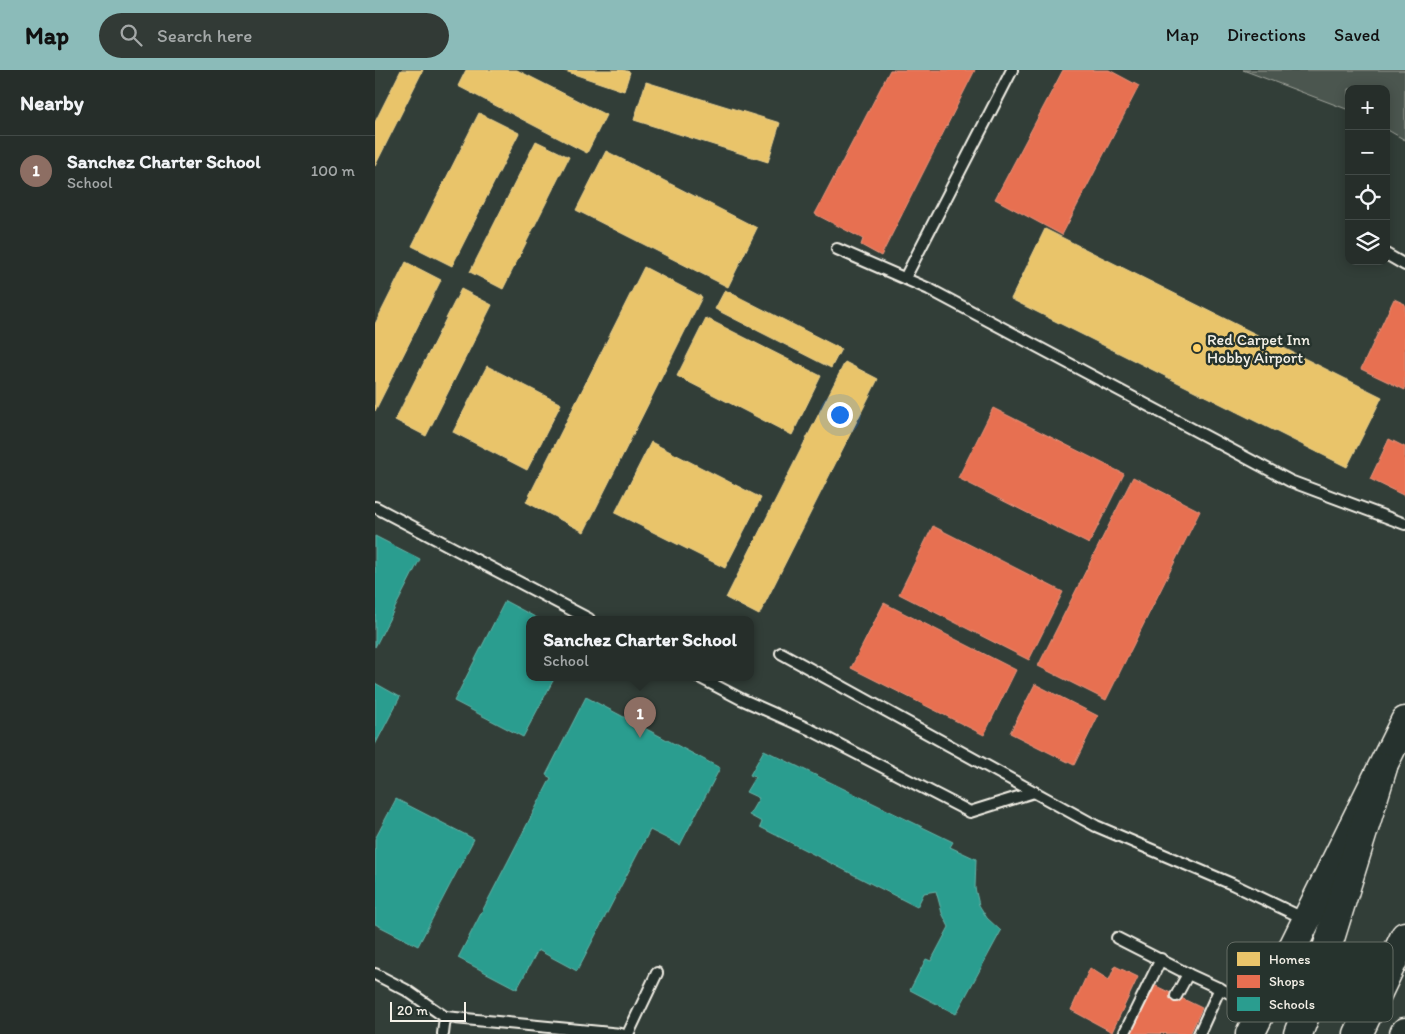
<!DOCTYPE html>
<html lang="en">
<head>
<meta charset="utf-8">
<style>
  :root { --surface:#262e2a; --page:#323a36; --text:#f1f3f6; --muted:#a4a8a8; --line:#424a47; --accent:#8bbbb9 }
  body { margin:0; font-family:Itim,sans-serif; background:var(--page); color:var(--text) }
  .controls { position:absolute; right:15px; top:15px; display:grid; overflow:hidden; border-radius:10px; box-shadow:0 2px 12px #0003 }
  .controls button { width:45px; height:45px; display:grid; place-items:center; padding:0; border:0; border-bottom:1px solid var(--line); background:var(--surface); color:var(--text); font:25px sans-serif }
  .scale { position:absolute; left:15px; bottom:12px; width:76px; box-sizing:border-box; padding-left:5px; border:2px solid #f4f1e8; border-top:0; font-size:14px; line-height:18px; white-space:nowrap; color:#f4f1e8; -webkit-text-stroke:4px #26332d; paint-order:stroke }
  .you { position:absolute; left:464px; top:344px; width:18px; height:18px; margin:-12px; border:4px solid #fff; border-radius:50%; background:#1a73e8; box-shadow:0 0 0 8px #1a73e833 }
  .badge { display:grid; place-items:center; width:32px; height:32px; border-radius:50%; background:var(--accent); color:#fff; font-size:16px; font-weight:700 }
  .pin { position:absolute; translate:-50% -41px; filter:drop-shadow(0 1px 2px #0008) }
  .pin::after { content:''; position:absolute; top:26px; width:18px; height:15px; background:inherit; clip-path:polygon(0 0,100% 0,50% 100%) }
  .popup { position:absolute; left:151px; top:546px; width:228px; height:65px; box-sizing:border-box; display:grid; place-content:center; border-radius:10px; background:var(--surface); filter:drop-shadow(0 1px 4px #0005); font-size:16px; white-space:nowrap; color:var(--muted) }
  .popup b { font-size:19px; color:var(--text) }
  .popup::after { content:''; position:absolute; left:50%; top:100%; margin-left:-10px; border:10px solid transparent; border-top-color:var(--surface) }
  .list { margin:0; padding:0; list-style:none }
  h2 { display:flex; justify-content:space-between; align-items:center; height:65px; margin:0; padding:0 20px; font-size:21px }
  h2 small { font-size:16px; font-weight:400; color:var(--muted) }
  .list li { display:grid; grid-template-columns:32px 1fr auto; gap:15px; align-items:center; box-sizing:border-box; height:70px; padding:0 20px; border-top:1px solid var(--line) }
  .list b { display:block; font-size:19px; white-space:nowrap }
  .list p { margin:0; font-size:16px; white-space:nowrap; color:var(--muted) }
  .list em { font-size:16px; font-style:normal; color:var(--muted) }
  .icon { flex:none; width:28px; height:28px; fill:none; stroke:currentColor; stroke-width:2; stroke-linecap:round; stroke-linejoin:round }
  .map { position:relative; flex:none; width:1030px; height:964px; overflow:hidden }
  header { display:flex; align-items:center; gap:30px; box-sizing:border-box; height:70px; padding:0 25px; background:var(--accent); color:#111 }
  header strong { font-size:24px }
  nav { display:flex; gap:28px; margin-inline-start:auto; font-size:18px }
  .search { width:350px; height:45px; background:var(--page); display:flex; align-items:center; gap:12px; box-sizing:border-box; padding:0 18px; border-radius:28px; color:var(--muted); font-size:19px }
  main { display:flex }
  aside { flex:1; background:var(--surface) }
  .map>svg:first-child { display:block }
  .green { fill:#4c564f; stroke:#a0a49c }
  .homes { fill:#e9c46a; stroke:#ecd290 }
  .shops { fill:#e76f51; stroke:#eb967e }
  .schools { fill:#2a9d8f; stroke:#67b6aa }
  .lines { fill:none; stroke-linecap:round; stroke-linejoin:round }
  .service-casing { stroke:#f4f1e8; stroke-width:14 }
  .secondary-casing { stroke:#f4f1e8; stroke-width:31 }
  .motorway-casing { stroke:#f4f1e8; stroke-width:31 }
  .service { stroke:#26332d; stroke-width:10 }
  .secondary { stroke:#26332d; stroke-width:28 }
  .motorway { stroke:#26332d; stroke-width:28 }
  .poi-dot { fill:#ffd166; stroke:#26332d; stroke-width:2 }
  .labels { text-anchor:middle; stroke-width:5; stroke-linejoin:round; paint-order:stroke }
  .poi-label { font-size:16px; fill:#f4f1e8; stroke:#26332d; text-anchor:start }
  .key { fill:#26332d; stroke:#646c65; stroke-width:1 }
  .key-label { font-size:14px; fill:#f4f1e8 }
</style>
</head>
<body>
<header>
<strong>Map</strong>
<div class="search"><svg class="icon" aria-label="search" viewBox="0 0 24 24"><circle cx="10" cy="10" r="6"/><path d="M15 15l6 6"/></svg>Search here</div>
<nav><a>Map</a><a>Directions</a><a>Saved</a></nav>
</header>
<main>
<aside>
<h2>Nearby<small></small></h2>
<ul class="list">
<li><span class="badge" style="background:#8d6e63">1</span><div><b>Sanchez Charter School</b><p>School</p></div><em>100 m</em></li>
</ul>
</aside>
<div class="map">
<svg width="1030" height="964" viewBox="0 0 1030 964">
  <rect width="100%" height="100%" fill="#323e38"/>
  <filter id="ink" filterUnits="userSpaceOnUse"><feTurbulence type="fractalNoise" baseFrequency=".02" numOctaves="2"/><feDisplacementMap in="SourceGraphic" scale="10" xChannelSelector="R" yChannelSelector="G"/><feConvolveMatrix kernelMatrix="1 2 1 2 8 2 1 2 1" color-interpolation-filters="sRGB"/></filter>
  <g filter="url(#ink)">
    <!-- green -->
    <path class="green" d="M868 0H1030V70L1011 59V19H974V40Z"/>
    <!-- homes -->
    <g class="homes">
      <path d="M26 0H48L0 96V52Z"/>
      <path d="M91 0H142L231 45 212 83 83 16Z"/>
      <path d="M187 0H248L255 2 249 21Z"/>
      <path d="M271 12 405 53 393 92 259 50Z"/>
      <path d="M104 43 144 63 77 196 37 176Z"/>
      <path d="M161 71 194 87 128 219 95 202Z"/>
      <path d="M231 81 382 158 353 217 201 140Z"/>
      <path d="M670 159 1007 327 972 397 636 229Z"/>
      <path d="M31 192 66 210 0 341V254Z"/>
      <path d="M269 197 327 227 209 462 151 432Z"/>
      <path d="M86 219 117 235 51 366 20 350Z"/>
      <path d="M350 220 466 279 456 298 340 239Z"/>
      <path d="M331 248 446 306 417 365 302 306Z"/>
      <path d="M470 292 503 309 384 545 351 528Z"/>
      <path d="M112 296 186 334 152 400 78 362Z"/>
      <path d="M276 372 386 428 350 498 240 443Z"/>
    </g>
    <!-- shops -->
    <g class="shops">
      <path d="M515 0H600L506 186 486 175 488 169 440 144Z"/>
      <path d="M688 0H734L764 16 687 165 620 129Z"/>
      <path d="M1019 229 1030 234V320L986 299Z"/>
      <path d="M618 338 749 404 714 474 583 408Z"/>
      <path d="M1014 369 1030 377V426L995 409Z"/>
      <path d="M758 407 825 441 731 630 663 596Z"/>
      <path d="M558 456 688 522 654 590 524 524Z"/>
      <path d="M509 533 641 600 609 665 476 598Z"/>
      <path d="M660 614 723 646 699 695 635 663Z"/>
      <path d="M740 896 763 907 737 962 696 940 715 898 734 910Z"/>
      <path d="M779 915 827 938 815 964 756 963Z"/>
    </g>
    <!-- schools -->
    <g class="schools">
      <path d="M0 466 45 489 0 577Z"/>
      <path d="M130 531 164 549H155V607H180L148 667 79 631Z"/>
      <path d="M0 613 25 627 0 675Z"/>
      <path d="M211 627 345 698 305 775 275 760 202 901 163 880 142 919 83 888 176 708 171 705Z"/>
      <path d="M389 680 578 772 575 777 601 789 600 818 604 835 612 848 626 861 581 944 535 920 551 889 556 891 574 857 567 843 561 821 549 823 542 837 385 757 387 752 374 745 384 728 371 722 380 707 375 705Z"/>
      <path d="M21 729 99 769 43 876 0 854V769Z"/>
    </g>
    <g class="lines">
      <!-- service casing -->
      <g class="service-casing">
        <g id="service">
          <path d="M462 179 554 219 915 411 1030 454"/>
          <path d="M1011 184 1030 195"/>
          <path d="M530 208 637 0"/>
          <path d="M0 437 214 549"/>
          <path d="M406 583 721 756 857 814 930 849"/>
          <path d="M324 607 366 629 436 660 595 742 659 722"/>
          <path d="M742 868 813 904 887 938"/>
          <path d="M0 904 31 920 70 947 68 964"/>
          <path d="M801 926 813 904"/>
          <path d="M70 947 246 964"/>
          <path d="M253 964 282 903"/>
          <path d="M749 964 786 889"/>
          <path d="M824 964 845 918"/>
        </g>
      </g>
      <!-- secondary casing -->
      <g class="secondary-casing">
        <path id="secondary" d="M875 964 1030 651"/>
      </g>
      <!-- motorway casing -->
      <g class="motorway-casing">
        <g id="motorway">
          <path d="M923 964 937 927 1008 697"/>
          <path d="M983 964 1030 866"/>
          <path d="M1029 964 1030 962"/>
        </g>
      </g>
      <!-- service -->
      <use href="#service" class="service"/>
      <!-- secondary -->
      <use href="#secondary" class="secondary"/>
      <!-- motorway -->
      <use href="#motorway" class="motorway"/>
    </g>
  </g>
  <!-- markers -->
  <circle class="poi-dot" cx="822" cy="278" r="5"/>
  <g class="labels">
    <!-- poi labels -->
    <g class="poi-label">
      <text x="832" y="275">Red Carpet Inn<tspan x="832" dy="18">Hobby Airport</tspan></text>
    </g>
  </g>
  <!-- legend -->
  <rect x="852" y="872" width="166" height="80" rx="8" class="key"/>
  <rect x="862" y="882" width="23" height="14" fill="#e9c46a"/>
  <rect x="862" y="905" width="23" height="13" fill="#e76f51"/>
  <rect x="862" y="927" width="23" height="14" fill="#2a9d8f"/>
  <g class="key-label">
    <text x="894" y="894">Homes</text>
    <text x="894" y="916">Shops</text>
    <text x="894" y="939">Schools</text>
  </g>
</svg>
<div class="controls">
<button>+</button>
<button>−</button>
<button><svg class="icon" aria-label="locate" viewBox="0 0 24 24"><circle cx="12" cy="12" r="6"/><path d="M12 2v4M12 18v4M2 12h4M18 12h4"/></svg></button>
<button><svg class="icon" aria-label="layers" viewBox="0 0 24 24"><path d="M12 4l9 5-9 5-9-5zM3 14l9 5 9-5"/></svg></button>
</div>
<div class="scale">20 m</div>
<div class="you"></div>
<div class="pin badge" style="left:265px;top:668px;background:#8d6e63">1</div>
<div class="popup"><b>Sanchez Charter School</b>School</div>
</div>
</main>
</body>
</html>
